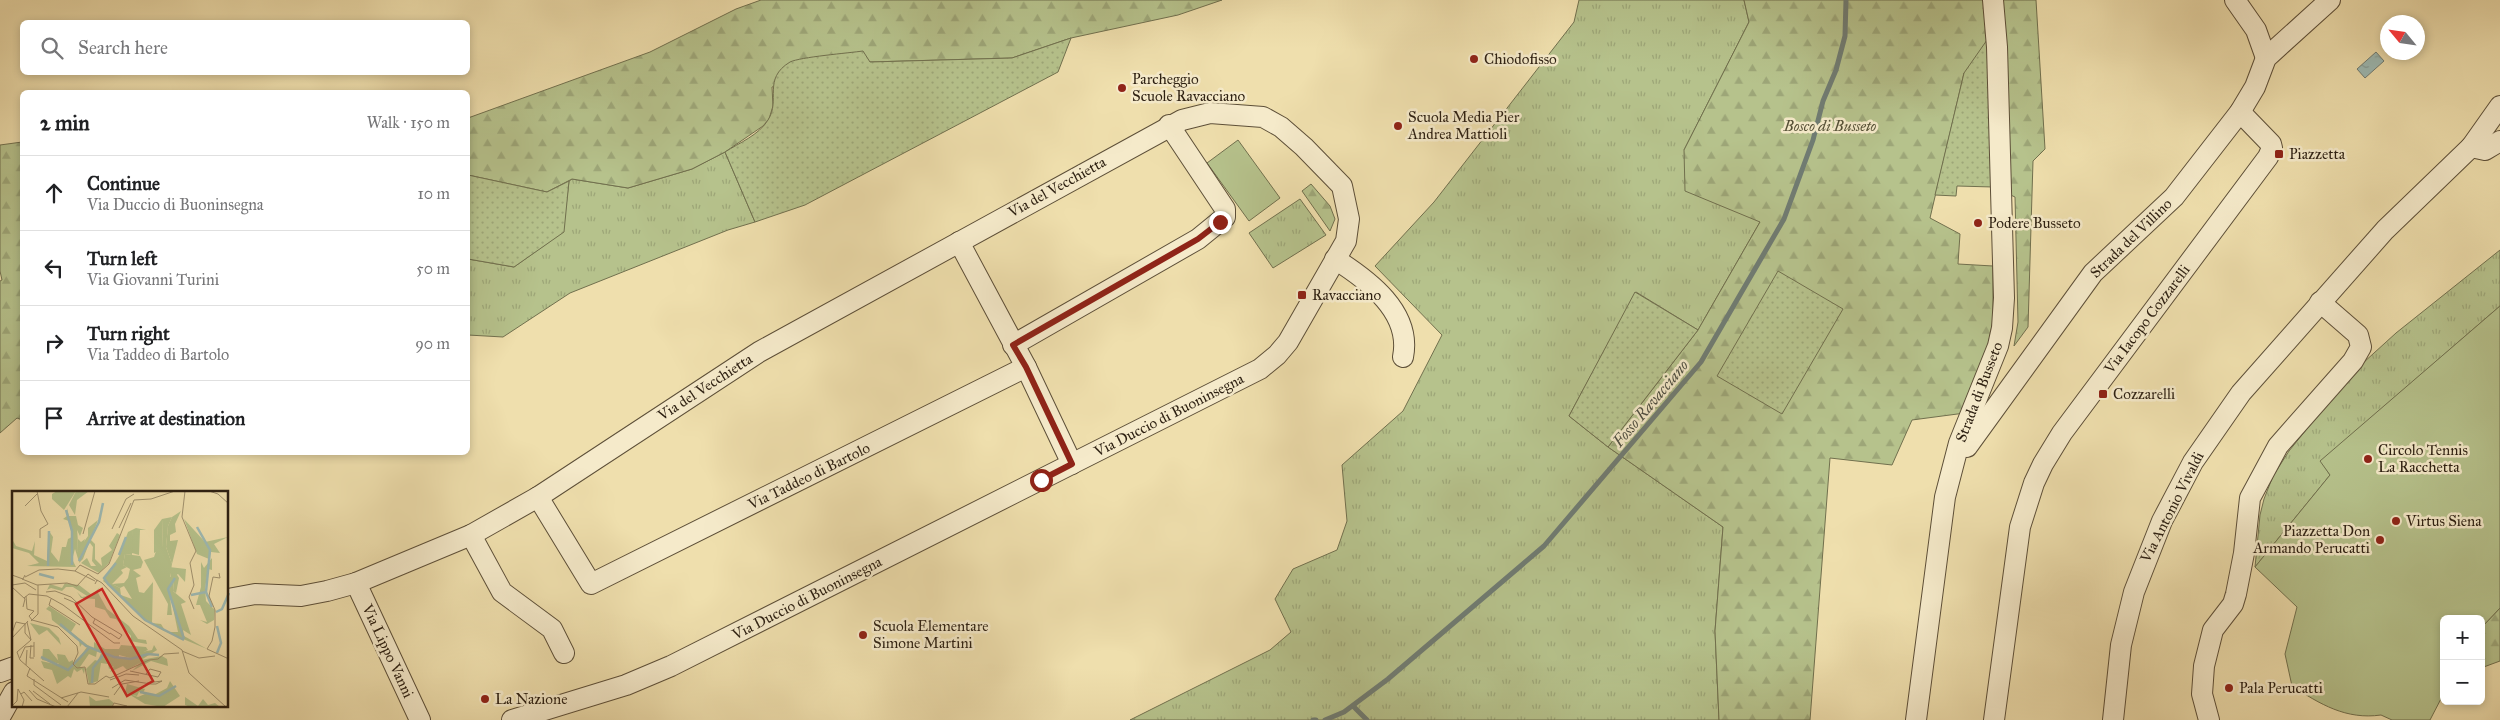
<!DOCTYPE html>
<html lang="en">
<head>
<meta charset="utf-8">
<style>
  :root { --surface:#fff; --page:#f6f6f6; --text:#202124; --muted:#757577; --line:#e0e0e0 }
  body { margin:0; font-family:"IM FELL Great Primer",serif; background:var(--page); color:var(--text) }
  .controls { position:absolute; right:15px; bottom:15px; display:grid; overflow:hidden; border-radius:8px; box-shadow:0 2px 8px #0003 }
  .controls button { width:45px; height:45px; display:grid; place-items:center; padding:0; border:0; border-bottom:1px solid var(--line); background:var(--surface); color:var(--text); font:25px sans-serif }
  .compass { position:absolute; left:2380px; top:15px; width:45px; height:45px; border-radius:50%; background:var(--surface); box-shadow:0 2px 8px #0003; rotate:299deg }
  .stop { position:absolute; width:15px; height:15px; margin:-11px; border:4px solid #8f2418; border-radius:50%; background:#fff }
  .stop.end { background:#8f2418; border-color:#fff; box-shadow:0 1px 5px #0008 }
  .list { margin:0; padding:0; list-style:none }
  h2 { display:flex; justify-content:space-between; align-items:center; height:65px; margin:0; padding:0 20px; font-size:21px }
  h2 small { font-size:16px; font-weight:400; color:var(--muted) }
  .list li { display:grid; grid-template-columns:32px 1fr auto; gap:15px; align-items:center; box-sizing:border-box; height:75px; padding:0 20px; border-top:1px solid var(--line) }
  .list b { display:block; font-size:19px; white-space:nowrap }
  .list p { margin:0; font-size:16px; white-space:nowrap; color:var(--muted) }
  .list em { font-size:16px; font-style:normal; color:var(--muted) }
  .icon { flex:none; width:28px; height:28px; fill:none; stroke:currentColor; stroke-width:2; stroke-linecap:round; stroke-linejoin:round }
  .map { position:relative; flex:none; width:2500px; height:720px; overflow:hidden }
  .search { position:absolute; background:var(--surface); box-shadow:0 2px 8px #0003; left:20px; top:20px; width:450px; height:55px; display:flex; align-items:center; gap:12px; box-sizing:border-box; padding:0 18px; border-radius:8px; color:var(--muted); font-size:19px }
  .panel { position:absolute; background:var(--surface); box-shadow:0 2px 8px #0003; left:20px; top:90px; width:450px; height:365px; border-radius:8px }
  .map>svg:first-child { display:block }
  .grass { fill:url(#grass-tufts); stroke:#71704e }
  .forest { fill:url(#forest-firs); stroke:#71704e }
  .garden { fill:url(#garden-dots); stroke:#71704e }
  .pitch { fill:#b6c28c; stroke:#71704e }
  .water { fill:url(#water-ripples); stroke:#707c73 }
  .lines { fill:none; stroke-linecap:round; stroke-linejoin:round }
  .stream { stroke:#707c73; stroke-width:5 }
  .street-casing { stroke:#5d4f38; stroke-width:22 }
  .street { stroke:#f5eaca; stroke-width:20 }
  .route { stroke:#8f2418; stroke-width:6 }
  .poi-dot { fill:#8f2418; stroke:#f5eaca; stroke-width:2 }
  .labels { text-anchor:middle; stroke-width:5; stroke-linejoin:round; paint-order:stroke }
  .poi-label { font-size:15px; fill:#2c1f11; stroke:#f5eaca; text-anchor:start }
  .park-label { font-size:15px; font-style:italic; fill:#555036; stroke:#f5eaca }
  .street-label { font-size:15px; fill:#2c1f11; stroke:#f5eaca }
  .water-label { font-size:16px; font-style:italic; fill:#4e4e42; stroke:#f5eaca }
  .inset-river { fill:none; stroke:#9dbab4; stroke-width:2.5 }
  .inset-road { fill:none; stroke:#a1926f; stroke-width:1 }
  .view { fill:#d62828; fill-opacity:0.15; stroke:#d62828; stroke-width:2.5 }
  .inset-edge { fill:none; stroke:#2c1f11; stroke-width:2.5 }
</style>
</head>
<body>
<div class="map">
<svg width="2500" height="720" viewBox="0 0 2500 720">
  <defs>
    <pattern id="grass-tufts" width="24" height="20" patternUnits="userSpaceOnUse" patternTransform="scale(1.25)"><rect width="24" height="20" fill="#b6c28c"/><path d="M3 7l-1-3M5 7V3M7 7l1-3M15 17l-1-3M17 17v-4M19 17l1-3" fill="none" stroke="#9da678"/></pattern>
    <pattern id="forest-firs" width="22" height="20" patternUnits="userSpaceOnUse" patternTransform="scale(1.25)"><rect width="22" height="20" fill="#b6c28c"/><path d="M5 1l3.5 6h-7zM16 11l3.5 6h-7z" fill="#9da678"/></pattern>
    <pattern id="garden-dots" width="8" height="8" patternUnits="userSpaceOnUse" patternTransform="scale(1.25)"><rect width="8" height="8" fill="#b6c28c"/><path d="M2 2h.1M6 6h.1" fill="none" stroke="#9da678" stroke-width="1.8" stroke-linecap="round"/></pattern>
    <pattern id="water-ripples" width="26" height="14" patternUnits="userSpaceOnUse" patternTransform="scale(1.25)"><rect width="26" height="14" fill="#9dbab4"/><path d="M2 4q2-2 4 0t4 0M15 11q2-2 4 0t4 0" fill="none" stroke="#879f9a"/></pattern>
  </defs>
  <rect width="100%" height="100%" fill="#efdfad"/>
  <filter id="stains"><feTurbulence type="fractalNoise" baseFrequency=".004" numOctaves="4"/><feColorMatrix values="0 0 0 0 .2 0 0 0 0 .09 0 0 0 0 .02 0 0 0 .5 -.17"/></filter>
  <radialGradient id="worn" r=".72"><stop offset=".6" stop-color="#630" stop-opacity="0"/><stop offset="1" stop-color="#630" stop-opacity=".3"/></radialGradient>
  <!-- grass -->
  <g class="grass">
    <path d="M1579 0H1744L1749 22 1684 150 1760 222 1698 330 1636 292 1569 416 1608 447 1723 527 1715 631 1719 720H1130L1270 650 1291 632 1275 599 1293 569 1337 550 1347 521 1342 465 1403 411 1442 335 1375 266 1434 202 1574 22Z"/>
    <path d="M725 152 755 222 728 230 570 293 503 337 468 335V259L514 267 563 232 569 181 572 179 628 188 692 169Z"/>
    <path d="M1300 199 1326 235 1273 268 1249 233Z"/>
    <path d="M2500 250V306L2321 461 2330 475 2255 567 2260 515 2264 499 2273 476 2289 451 2352 373 2396 333Z"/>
  </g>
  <!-- forest -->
  <g class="forest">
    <path d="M761 0H1222L1178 15 1071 38 1012 58 870 62 772 87 773 106 769 119 763 126 725 152 692 169 628 188 572 179 547 192 468 175V118L650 52 736 9Z"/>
    <path d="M1744 0H2036L2045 149 2033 161 2028 327 2014 346 2018 322 2015 197 1993 187 1964 73 1930 218 1960 234 1958 264 1993 266V321L1985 359 1965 413 1912 420 1892 465 1830 458 1810 720H1719L1715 631 1723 527 1608 447 1698 330 1760 222 1685 191 1684 150 1749 22Z"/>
    <path d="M22 142V420L17 418 0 433V281L2 280 0 271V145Z"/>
    <path d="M1311 184 1330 206 1335 219 1330 231 1302 191Z"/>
    <path d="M2500 608V661L2481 668V628Z"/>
  </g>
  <!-- garden -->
  <g class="garden">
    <path d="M1071 38 1058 72 805 205 755 222 725 152C739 143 759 135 768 120 781 100 762 79 790 62 800 57 849 53 863 51L870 62 1012 58Z"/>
    <path d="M1987 40 1993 187 1957 186 1956 196 1935 195 1964 73Z"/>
    <path d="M468 175 547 192 569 181 564 232 514 267 468 259Z"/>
    <path d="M1778 271 1843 309 1782 414 1717 376Z"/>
    <path d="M1635 292 1698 330 1608 447 1569 416Z"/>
  </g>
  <!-- pitch -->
  <g class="pitch">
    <path d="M1238 140 1280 198 1249 221 1207 163Z"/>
    <path d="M2500 306V608L2481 628V619H2444V693L2430 720H2392L2381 715C2346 720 2320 704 2292 686L2285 654 2297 607 2255 567 2330 475 2320 461Z"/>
  </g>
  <!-- water -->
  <path class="water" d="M2376 52 2384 61 2365 78 2357 69Z"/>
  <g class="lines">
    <!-- stream -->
    <g class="stream">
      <path d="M1353 706 1367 720"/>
      <path d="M1313 720H1316"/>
      <path d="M1325 720 1344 712 1388 679 1544 546 1701 362 1784 219 1813 140 1823 101 1836 70 1845 36 1846 0"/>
    </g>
    <!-- street casing -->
    <g class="street-casing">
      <g id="street">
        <path d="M2235 0 2256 30 2266 58"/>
        <path d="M2471 147 2485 150 2500 141"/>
        <path d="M959 242 1026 367 1072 464"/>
        <path d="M1335 259C1368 280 1412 312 1403 357"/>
        <path d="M1013 345 1198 239 1225 217V209L1169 125"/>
        <path d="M1967 447 2093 273 2174 197 2240 112 2255 87 2266 58 2330 0"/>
        <path d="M538 497 591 584 1026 367"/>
        <path d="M471 535 502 592 552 629 564 653"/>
        <path d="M356 583 420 720"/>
        <path d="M228 599 255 594 301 596 327 591 356 583 471 535 538 497 759 352 1182 120 1210 113 1263 117 1281 127 1304 147 1342 186 1349 219 1346 241 1288 342 1277 355 1260 369 671 666 626 685 512 720"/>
        <path d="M0 672 14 667"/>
        <path d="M0 717 14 692"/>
        <path d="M1916 720 1945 497 1959 443 1998 346 2002 328 2004 298 1997 47 1993 0"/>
        <path d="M1994 720 2020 527 2034 483 2043 464 2062 433 2268 157 2272 148 2271 144 2240 112"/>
        <path d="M2113 720 2121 645 2134 592 2162 521 2193 462 2241 393 2385 230 2471 147 2500 106"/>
        <path d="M2209 720 2202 694 2204 666 2213 630 2233 604 2236 594 2244 553 2250 498 2278 446 2353 361 2361 347 2358 335 2320 302"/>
      </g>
    </g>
    <!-- street -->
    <use href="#street" class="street"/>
  </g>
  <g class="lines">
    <!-- route -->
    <path class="route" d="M1041 480 1072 464 1026 367 1013 345 1198 239 1220 222"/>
  </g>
  <!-- markers -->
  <g class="poi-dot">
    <circle cx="1474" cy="59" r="5"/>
    <circle cx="1122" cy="88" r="5"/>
    <circle cx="1398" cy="126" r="5"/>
    <rect x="2274" y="149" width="10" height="10" rx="2.5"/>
    <circle cx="1978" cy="223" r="5"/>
    <rect x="1297" y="290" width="10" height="10" rx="2.5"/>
    <rect x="2098" y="389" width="10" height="10" rx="2.5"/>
    <circle cx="2368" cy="459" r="5"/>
    <circle cx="2396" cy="521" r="5"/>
    <circle cx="2380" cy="540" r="5"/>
    <circle cx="863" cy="635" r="5"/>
    <circle cx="2229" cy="688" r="5"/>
    <circle cx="485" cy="699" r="5"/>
  </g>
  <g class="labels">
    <!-- poi labels -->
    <g class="poi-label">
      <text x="1484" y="64">Chiodofisso</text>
      <text x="1132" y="84">Parcheggio<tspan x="1132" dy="17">Scuole Ravacciano</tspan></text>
      <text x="1408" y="122">Scuola Media Pier<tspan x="1408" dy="17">Andrea Mattioli</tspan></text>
      <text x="2289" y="159">Piazzetta</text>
      <text x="1988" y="228">Podere Busseto</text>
      <text x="1312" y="300">Ravacciano</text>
      <text x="2113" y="399">Cozzarelli</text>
      <text x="2378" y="455">Circolo Tennis<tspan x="2378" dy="17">La Racchetta</tspan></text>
      <text x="2406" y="526">Virtus Siena</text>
      <text x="2370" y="536" text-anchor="end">Piazzetta Don<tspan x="2370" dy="17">Armando Perucatti</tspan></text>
      <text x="873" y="631">Scuola Elementare<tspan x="873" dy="17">Simone Martini</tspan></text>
      <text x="2239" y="693">Pala Perucatti</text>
      <text x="495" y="704">La Nazione</text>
    </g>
    <!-- park labels -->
    <g class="park-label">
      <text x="1830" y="131">Bosco di Busseto</text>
    </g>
    <!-- street labels -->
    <g class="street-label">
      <text transform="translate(1057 187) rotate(-29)" y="5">Via del Vecchietta</text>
      <text transform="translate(2131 238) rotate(-44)" y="5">Strada del Villino</text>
      <text transform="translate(2147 319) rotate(-53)" y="5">Via Iacopo Cozzarelli</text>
      <text transform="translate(705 387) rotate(-33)" y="5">Via del Vecchietta</text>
      <text transform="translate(1979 392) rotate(-69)" y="5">Strada di Busseto</text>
      <text transform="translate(1169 415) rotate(-27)" y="5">Via Duccio di Buoninsegna</text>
      <text transform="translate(809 476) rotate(-26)" y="5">Via Taddeo di Bartolo</text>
      <text transform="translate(2172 507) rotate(-63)" y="5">Via Antonio Vivaldi</text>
      <text transform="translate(807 598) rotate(-27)" y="5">Via Duccio di Buoninsegna</text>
      <text transform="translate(388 651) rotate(65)" y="5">Via Lippo Vanni</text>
    </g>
    <!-- water labels -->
    <g class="water-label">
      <text transform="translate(1650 403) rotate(-50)" y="6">Fosso Ravacciano</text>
    </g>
  </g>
  <!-- overview -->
  <g transform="translate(12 491)">
    <rect width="216" height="216" fill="#efdfad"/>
    <path d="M64 0H77L65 9 63 24 57 14ZM55 17 57 25H64L66 34 71 37 68 45 65 39 66 61 60 52V68L64 76 15 75 27 72 17 62 0 57V48L4 55 20 60 23 50 22 64 35 70 37 40 41 46 39 61 47 71 50 56H54L56 48 60 46 57 30 51 28 55 25ZM169 20 163 33 164 41 158 44V50L166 49 160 73 154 56 156 35 160 26ZM150 28 151 57 142 62V39ZM86 29 71 68 67 72 69 55 76 45V37ZM121 39H128L127 64 120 62 118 57ZM113 63 128 65 131 71 129 77 121 79 129 85 124 87 127 101 132 102 141 91 140 132 149 133 154 141H166L157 98 162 90 161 100 174 111 169 113 179 144 171 139 172 145 195 158 152 140 133 129 106 103 120 108 112 95 108 97 100 93 112 92 116 87 118 78 111 74ZM200 67V79L196 78 193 98 194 110 203 119 202 129 195 133 188 129 195 131 188 114H184L189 96V71L192 77ZM157 76 174 78 173 91 166 83 159 87ZM37 115 64 133 59 141 82 159V151L93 158H107L109 154 134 156 136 159 118 167 107 164 106 172 97 178 96 173 89 172 86 190 77 193 74 178 83 169 86 170 89 162 85 160 84 166 77 163 68 176 62 174 75 156 70 153 68 156 67 150 40 129 39 121 34 118ZM18 132 37 137 47 147 49 154 35 139 27 144ZM45 163 53 164 57 171 61 169V174L73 177 72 183 70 178 65 181 62 178 59 187 56 185 45 193 40 179 32 177 29 170 47 174ZM77 205 84 210 97 208 102 212 99 216H78Z" fill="#b6c28c"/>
    <path d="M45 0H64L52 19 40 8V3ZM160 26 156 35 154 56 160 73 158 86 164 82 167 87 164 102 161 100 162 90 157 97 160 124H155L156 113 132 69 142 66 146 54 151 57 150 28ZM172 28 193 51 216 46 202 53 208 62 199 61 197 68 185 63ZM124 37 134 39H121L120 64 113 63 111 74 115 76 109 79 111 82 100 93 108 97 109 104 91 90 107 65 116 41ZM65 39 66 48 69 51 73 48 67 71 63 58 60 69 58 62 61 51 66 61ZM105 42 108 44 97 72 87 82 69 72 75 67 79 75H84L80 70 81 56 78 52 75 54 78 48 83 53V68L90 75 89 67 100 59 97 55ZM53 92 67 94 80 104 88 96 85 100 95 118 117 135 126 148 134 149 135 153 118 150 119 145 104 128 98 127 93 119 83 116V108L69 107 65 101 70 106 75 105 61 96H54L50 100 39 97 35 99 38 93 50 97ZM142 154 145 159 129 169 150 165 155 168 156 175 139 170 120 180 128 172 115 179 111 175 98 181 107 166 118 167 119 163 140 159ZM31 158H37L49 173 30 169ZM158 190 168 205 151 216 133 213 115 202 126 206 133 203 142 204 155 197ZM173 206 186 215 191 208 196 214 203 212 208 216H178L173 214Z" fill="#b6c28c"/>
    <path d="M115 193 133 198 131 202 127 201 125 205 113 202Z" fill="#b6c28c"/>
    <path class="inset-river" d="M54 19 60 40V74M185 36 198 59 194 101 200 116M107 64 114 46M67 70 87 31 91 12M104 72 92 87 96 93 133 129 172 149M36 75 37 40M27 83 42 87M163 87 156 98 172 148M179 104 194 101M204 121 210 118 217 102M48 133 74 155 102 166 119 168 136 163 147 164M205 135 209 152 205 162M29 166 56 179 77 157M80 192 81 177 92 163M128 201 147 205 164 195"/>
    <path class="inset-road" d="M25 0 29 20 36 33 28 38V47M173 0 170 26 184 60 178 72 182 94 177 106 182 118M197 0 206 3 217 13M13 15 25 3M107 37 119 12M100 38 114 8 122 3M71 43 83 0M63 80 68 74 86 83 97 73 122 9 139 8 163 0M207 82 208 87 201 86 197 105 203 119V136L200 150 195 158 217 168M0 84 11 88 13 84M13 86 27 79 46 78 63 80 83 90M10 88 25 94M83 93 85 89 90 92 121 125 170 159 177 182 214 216M0 94 13 92 24 99M25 94 55 92 65 95 76 83 86 90M0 96 13 108 11 116M34 101 43 100 59 106 80 126 110 144M14 105 15 118 22 120 17 125 20 129M12 107 17 103 35 105 51 114 102 152H108M52 107 66 113M39 108 37 114 68 134M83 128 81 132 98 143M20 129 46 136 65 155 66 162 61 173 65 177 73 176 76 193H83L94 185 98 187M19 130 26 123V94M15 131 19 149M13 132V142L19 149M0 142 4 131 13 133M98 142 107 148 110 144M0 147 16 130M22 151V166M19 154 18 167H22M170 160 187 167 203 165M8 167 13 156 22 155M8 169 32 190M8 169 5 161 19 149M14 174 15 159M18 177 15 185 56 211M118 180 146 186 149 181M134 183 138 178 149 181M98 187 137 169 146 168 152 163 167 162M22 188V194L49 214M98 189 114 183 127 184M100 197 113 189 139 193H144L150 190 135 192M17 199 25 208 44 216M21 200 38 213M9 203 12 201 20 210M102 204 110 193 127 190M49 207 69 201 97 206M0 215 5 210 6 198 12 209 10 216M55 216 66 202M100 216 102 212 115 215"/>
    <path class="view" d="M90 98 141 190 115 205 64 113Z"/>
    <rect width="216" height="216" class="inset-edge"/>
  </g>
  <rect width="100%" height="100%" filter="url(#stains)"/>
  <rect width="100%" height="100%" fill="url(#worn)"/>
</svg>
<div class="controls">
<button>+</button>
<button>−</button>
</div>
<svg class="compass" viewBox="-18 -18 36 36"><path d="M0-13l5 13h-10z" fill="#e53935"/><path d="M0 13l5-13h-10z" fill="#757577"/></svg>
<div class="stop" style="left:1041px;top:480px"></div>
<div class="stop end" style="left:1220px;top:222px"></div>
<div class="search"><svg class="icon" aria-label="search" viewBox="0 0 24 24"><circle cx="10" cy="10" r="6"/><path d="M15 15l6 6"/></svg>Search here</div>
<section class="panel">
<h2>2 min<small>Walk · 150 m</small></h2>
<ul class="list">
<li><svg class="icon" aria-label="ahead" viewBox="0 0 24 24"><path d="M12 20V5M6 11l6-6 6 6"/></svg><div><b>Continue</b><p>Via Duccio di Buoninsegna</p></div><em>10 m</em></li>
<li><svg class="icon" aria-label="left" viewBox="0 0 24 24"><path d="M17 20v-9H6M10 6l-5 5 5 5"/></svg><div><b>Turn left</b><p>Via Giovanni Turini</p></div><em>50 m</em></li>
<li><svg class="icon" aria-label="right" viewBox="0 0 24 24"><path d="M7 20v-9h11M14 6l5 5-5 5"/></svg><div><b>Turn right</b><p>Via Taddeo di Bartolo</p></div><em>90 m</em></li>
<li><svg class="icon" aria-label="arrive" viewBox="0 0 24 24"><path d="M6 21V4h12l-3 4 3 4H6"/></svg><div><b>Arrive at destination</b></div></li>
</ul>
</section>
</div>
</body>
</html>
